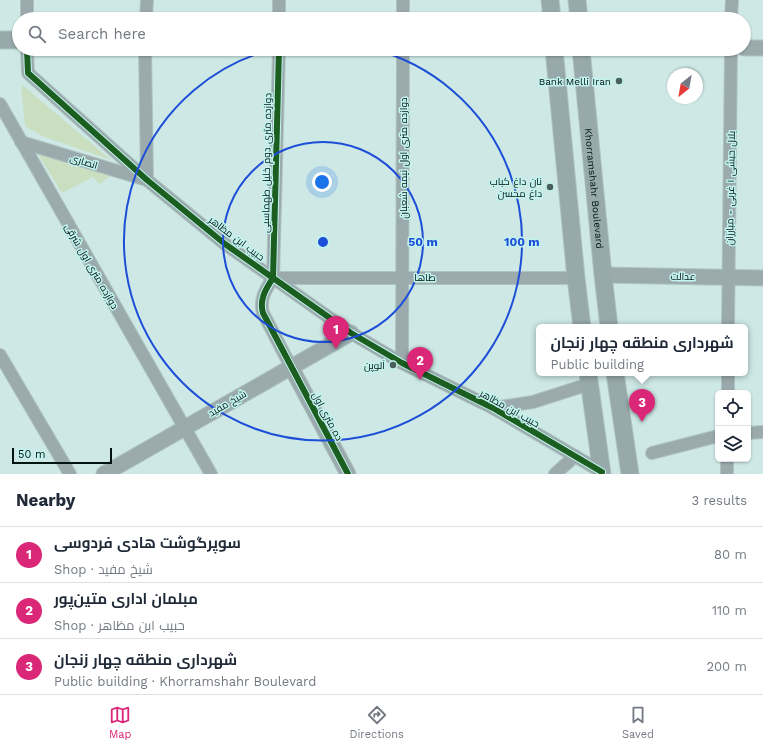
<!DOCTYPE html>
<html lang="en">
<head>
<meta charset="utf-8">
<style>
  :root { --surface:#fff; --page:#f6f6f7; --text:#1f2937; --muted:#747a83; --line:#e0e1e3; --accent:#db2777 }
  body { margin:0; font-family:"Work Sans",Cairo,sans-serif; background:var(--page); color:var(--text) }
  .controls { position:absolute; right:12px; bottom:12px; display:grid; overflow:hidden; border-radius:6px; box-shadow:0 1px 3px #0004 }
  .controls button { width:36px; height:36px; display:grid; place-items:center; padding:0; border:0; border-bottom:1px solid var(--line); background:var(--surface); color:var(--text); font:20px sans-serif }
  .compass { position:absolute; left:667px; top:68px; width:36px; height:36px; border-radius:50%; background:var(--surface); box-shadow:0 1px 3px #0004; rotate:211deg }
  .scale { position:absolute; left:12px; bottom:10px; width:100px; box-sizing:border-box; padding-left:4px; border:2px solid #031513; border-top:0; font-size:11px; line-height:14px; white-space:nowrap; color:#031513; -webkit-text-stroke:3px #c2f3ee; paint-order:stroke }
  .you { position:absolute; left:322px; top:182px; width:14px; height:14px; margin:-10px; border:3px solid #fff; border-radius:50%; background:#1a73e8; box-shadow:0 0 0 6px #1a73e833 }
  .badge { display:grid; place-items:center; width:26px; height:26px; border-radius:50%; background:var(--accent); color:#fff; font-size:13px; font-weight:700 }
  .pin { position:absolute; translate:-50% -33px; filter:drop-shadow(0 1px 2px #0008) }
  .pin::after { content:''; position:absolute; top:21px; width:14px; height:12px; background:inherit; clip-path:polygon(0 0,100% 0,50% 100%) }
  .popup { position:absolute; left:536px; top:324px; width:212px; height:52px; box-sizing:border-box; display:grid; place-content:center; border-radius:6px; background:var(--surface); filter:drop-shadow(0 1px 3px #0005); font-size:13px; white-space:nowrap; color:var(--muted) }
  .popup b { font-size:15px; color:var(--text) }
  .popup::after { content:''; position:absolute; left:50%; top:100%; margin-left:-8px; border:8px solid transparent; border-top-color:var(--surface) }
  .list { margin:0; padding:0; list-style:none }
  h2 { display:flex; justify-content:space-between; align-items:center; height:52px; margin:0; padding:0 16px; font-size:17px }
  h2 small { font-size:13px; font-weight:400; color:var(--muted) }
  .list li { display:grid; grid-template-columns:26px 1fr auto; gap:12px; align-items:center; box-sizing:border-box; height:56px; padding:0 16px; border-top:1px solid var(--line) }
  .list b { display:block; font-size:15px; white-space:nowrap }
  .list p { margin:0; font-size:13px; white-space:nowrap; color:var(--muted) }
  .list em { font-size:13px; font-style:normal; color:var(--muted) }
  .icon { flex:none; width:22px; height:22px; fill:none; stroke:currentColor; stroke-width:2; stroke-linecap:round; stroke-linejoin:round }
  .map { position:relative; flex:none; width:763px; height:474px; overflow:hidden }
  .search { position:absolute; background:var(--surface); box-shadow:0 1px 3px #0004; left:12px; right:12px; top:12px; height:44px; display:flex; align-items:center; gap:10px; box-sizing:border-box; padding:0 14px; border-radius:22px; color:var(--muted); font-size:15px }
  .sheet { height:220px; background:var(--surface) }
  nav { display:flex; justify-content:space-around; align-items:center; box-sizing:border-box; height:56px; border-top:1px solid var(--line); background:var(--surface); font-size:11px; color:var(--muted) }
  nav a { display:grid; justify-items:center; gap:2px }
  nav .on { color:var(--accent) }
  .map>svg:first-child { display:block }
  .green { fill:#cadec0 }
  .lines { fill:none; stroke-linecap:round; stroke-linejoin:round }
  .minor-casing { stroke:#afc4c2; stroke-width:14 }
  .tertiary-casing { stroke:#afc4c2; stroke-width:17 }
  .secondary-casing { stroke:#afc4c2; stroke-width:19 }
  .minor { stroke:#9babad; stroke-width:12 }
  .tertiary { stroke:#9babad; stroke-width:15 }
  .secondary { stroke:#97a9ab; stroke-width:17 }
  .cycleway-casing { stroke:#c2f3ee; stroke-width:8 }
  .cycleway { stroke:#1b5e20; stroke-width:6 }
  .ring { fill:none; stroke:#1d4ed8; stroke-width:2 }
  .poi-dot { fill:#4a5f5c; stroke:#c2f3ee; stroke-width:1.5 }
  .labels { text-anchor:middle; stroke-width:3; stroke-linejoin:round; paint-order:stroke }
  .poi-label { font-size:10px; fill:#031513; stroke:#c2f3ee; text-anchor:end }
  .street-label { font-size:10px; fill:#031513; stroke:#c2f3ee }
  .centre { fill:#1d4ed8; stroke:#c2f3ee; stroke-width:2 }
  .ring-label { font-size:12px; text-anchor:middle; font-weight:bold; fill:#1d4ed8; stroke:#c2f3ee; stroke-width:3; stroke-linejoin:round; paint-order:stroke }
</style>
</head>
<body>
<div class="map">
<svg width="763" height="474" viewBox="0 0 763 474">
  <rect width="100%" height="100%" fill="#cde8e5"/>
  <!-- green -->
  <g class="green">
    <path d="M21 84 111 160 42 136 25 126Z"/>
    <path d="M38 154 114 174 99 184 93 177 62 193Z"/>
  </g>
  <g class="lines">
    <!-- minor casing -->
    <g class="minor-casing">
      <g id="minor">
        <path d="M27 19V0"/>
        <path d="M146 19 147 0"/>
        <path d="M279 19V0"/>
        <path d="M403 19V0"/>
        <path d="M731 19 732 0"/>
        <path d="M27 49 28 73 147 180 225 244 351 333 402 363 493 408 602 472"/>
        <path d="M279 49 273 278C266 289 259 299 263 313L291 367"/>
        <path d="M0 104 211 474"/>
        <path d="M21 142 147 180 145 49"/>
        <path d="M273 278H576"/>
        <path d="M728 327 731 49"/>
        <path d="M0 355 70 474"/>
        <path d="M402 363 403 49"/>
        <path d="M728 393V373"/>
        <path d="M493 408 533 402 589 384"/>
        <path d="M748 433 763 432"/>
        <path d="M652 453 718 436"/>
        <path d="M555 474 575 456"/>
        <path d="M727 474V459"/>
      </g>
    </g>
    <!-- tertiary casing -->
    <g class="tertiary-casing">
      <g id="tertiary">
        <path d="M744 48H763"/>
        <path d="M603 275 763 278"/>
        <path d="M291 367 348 474"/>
        <path d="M104 474 351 333"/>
      </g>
    </g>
    <!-- secondary casing -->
    <g class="secondary-casing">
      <g id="secondary">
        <path d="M550 0 552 19"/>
        <path d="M577 0 579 19"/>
        <path d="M0 40H19"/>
        <path d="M554 49 576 278 582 327"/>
        <path id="s1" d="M581 49 603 275 609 327"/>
        <path d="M588 373 602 474"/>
        <path d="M615 373 630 474"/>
      </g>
    </g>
    <!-- minor -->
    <use href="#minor" class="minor"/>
    <!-- tertiary -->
    <use href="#tertiary" class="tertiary"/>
    <!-- secondary -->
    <use href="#secondary" class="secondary"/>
    <!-- cycleway casing -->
    <g class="cycleway-casing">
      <g id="cycleway">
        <path d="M27 49 28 73 147 180 225 244 351 333 402 363 493 408 602 472"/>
        <path d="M279 49 273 278C266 289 259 299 263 313L348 474"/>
      </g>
    </g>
    <!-- cycleway -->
    <use href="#cycleway" class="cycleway"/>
  </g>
  <!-- distance rings -->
  <g class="ring">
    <circle cx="323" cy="242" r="100"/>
    <path d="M373 49A199 199 0 1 1 273 49"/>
  </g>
  <!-- markers -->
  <g class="poi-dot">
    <circle cx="619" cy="81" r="4"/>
    <circle cx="550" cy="187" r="4"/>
    <circle cx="393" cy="365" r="4"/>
  </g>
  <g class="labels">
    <!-- poi labels -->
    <g class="poi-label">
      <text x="611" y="85">Bank Melli Iran</text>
      <text x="542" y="185">نان داغ کباب<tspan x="542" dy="12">داغ محسن</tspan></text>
      <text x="385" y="369">آلوپن</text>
    </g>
    <!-- street labels -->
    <g class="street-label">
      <text transform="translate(403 158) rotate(-90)" y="4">دوازده متری اول نیمه شعبان</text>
      <text transform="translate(84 161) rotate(17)" y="4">انصاری</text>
      <text transform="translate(266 163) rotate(-89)" y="4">دوازده متری دوم خلیل طهماسبی</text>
      <text dy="4" stroke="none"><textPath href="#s1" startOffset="140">Khorramshahr Boulevard</textPath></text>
      <text transform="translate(730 188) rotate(-89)" y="4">بلال حبشی ۱ غربی - مبارزان</text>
      <text transform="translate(237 238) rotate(37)" y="4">حبیب ابن مظاهر</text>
      <text transform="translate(92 266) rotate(60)" y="4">دوازده متری اول شرقی</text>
      <text transform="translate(683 276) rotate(1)" y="4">عدالت</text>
      <text x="425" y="281">طاها</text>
      <text transform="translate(227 403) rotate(-30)" y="4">شیخ مفید</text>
      <text transform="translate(510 408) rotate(29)" y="4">حبیب ابن مظاهر</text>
      <text transform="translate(328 416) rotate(62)" y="4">ده متری اول</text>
    </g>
  </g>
  <circle cx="323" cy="242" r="6" class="centre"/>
  <g class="ring-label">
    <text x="423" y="246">50 m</text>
    <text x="522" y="246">100 m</text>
  </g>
</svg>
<div class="controls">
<button><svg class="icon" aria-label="locate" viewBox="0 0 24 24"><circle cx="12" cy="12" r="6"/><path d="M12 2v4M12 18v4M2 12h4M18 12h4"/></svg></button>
<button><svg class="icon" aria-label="layers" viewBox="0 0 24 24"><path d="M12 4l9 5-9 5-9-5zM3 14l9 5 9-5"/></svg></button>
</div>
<svg class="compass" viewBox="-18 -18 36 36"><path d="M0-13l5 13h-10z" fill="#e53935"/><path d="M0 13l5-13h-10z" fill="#747a83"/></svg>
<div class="scale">50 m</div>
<div class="you"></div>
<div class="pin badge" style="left:336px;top:349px">1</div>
<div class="pin badge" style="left:420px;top:380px">2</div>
<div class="pin badge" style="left:642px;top:422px">3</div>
<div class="popup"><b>شهرداری منطقه چهار زنجان</b>Public building</div>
<div class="search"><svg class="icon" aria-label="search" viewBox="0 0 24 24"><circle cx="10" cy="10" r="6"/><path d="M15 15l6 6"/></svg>Search here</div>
</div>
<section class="sheet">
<h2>Nearby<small>3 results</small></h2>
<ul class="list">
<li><span class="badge">1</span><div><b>سوپرگوشت هادی فردوسی</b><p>Shop · شیخ مفید</p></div><em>80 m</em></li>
<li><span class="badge">2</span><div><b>مبلمان اداری متین‌پور</b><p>Shop · حبیب ابن مظاهر</p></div><em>110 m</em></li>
<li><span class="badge">3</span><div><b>شهرداری منطقه چهار زنجان</b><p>Public building · Khorramshahr Boulevard</p></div><em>200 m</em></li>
</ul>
</section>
<nav>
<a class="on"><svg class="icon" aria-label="map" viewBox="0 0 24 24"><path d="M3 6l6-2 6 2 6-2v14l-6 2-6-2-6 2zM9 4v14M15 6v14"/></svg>Map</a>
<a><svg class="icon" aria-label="directions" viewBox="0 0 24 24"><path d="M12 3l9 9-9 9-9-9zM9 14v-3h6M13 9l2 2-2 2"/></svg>Directions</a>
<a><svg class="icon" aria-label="saved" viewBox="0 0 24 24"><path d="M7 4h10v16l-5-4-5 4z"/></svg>Saved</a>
</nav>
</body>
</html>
